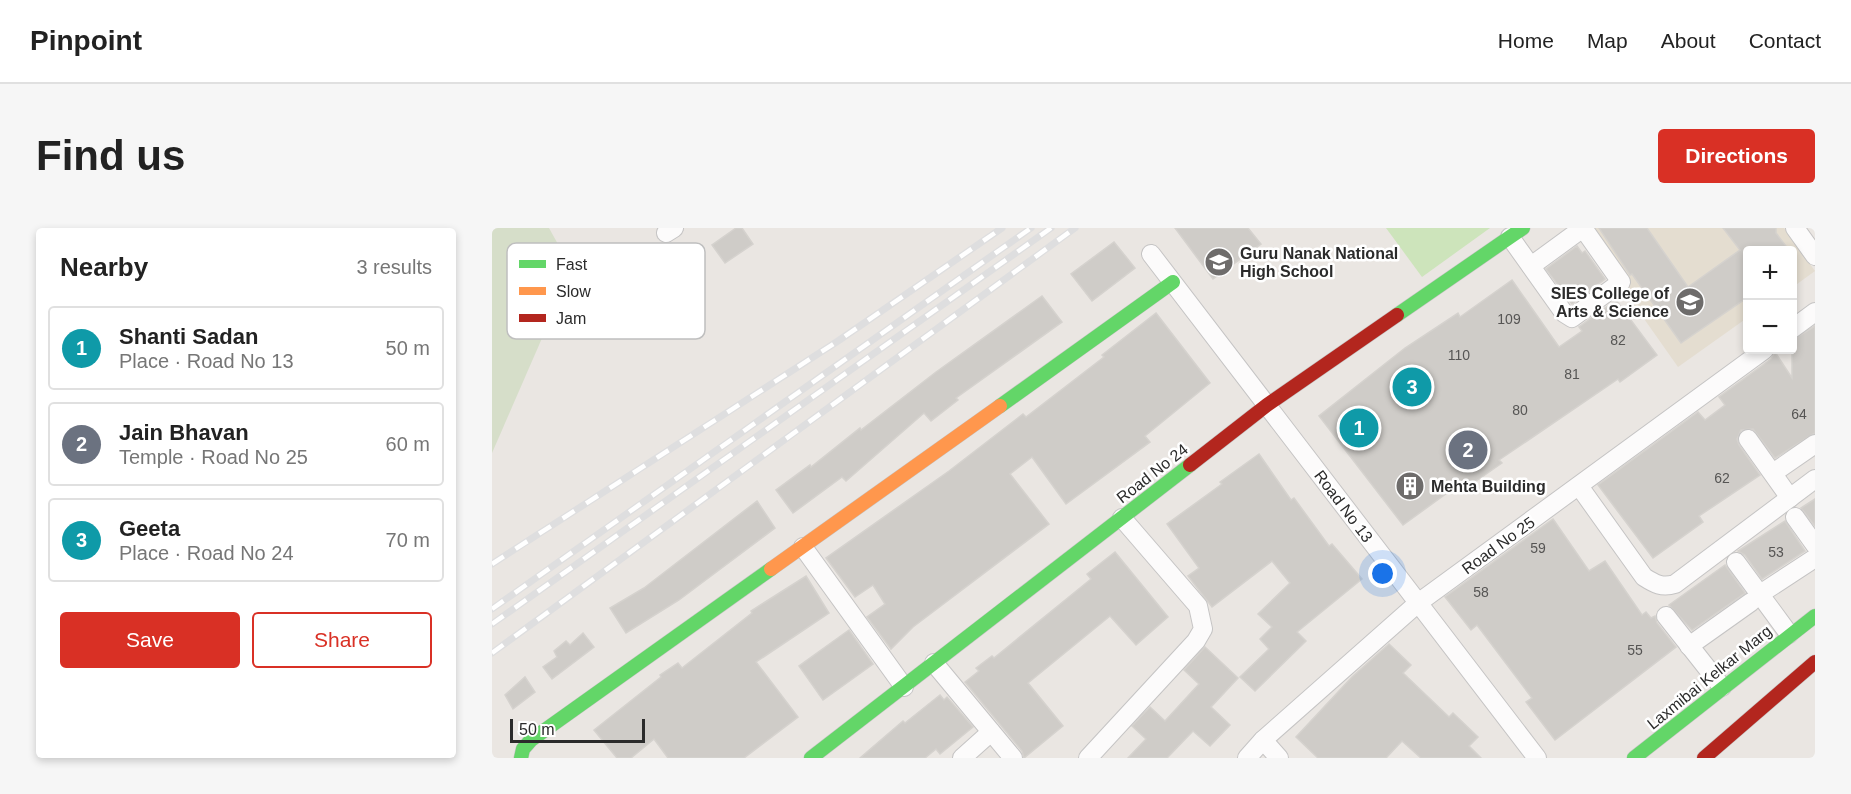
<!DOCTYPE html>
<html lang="en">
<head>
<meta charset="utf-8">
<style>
  :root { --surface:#fff; --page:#f6f6f6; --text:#222; --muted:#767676; --line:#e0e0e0; --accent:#d93025 }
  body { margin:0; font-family:Arial,sans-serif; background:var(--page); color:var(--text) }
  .controls { position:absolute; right:18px; top:18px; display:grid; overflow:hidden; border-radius:6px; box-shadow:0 3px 9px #0003 }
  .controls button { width:54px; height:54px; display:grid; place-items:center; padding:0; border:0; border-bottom:2px solid var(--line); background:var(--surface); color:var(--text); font:30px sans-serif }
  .scale { position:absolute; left:18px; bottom:15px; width:135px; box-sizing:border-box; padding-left:6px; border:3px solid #2b2b2b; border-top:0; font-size:16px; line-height:21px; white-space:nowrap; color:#2b2b2b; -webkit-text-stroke:4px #fff; paint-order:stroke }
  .you { position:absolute; left:891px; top:346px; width:21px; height:21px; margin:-15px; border:4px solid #fff; border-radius:50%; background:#1a73e8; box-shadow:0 0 0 9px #1a73e833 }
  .badge { display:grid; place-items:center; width:39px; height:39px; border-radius:50%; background:var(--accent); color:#fff; font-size:20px; font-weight:700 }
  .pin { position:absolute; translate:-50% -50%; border:3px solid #fff; box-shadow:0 2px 6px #0006 }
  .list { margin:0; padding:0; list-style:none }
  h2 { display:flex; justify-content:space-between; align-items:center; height:78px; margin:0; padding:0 24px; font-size:26px }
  h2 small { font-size:20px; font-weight:400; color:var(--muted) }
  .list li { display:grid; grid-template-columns:39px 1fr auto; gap:18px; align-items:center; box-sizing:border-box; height:84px; margin:0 12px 12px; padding:0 12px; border:2px solid var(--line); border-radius:6px }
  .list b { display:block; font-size:22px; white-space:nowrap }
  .list p { margin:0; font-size:20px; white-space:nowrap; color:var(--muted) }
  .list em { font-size:20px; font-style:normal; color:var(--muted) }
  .actions { display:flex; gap:12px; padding:18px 24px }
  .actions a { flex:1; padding:14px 0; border:2px solid var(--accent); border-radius:6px; text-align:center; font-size:21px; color:var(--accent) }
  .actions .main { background:var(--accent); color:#fff }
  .map { position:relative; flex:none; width:1323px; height:530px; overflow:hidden; border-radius:6px }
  header { display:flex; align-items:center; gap:36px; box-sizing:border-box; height:84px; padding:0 30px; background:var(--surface); border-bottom:2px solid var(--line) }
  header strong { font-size:28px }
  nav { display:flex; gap:33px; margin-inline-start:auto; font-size:21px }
  .intro { display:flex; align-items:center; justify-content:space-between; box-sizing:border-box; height:144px; padding:0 36px }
  h1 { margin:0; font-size:42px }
  .button { padding:15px 27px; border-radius:6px; background:var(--accent); color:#fff; font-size:21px; font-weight:700 }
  main { display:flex; gap:36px; padding:0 36px }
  aside { flex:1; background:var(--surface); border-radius:6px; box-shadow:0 3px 9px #0003 }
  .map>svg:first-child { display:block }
  .education { fill:#e4ddd0 }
  .green { fill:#cde4bb }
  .cemetery { fill:#d6dec9 }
  .building { fill:#cfccc8; stroke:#d5d2ce; stroke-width:1.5 }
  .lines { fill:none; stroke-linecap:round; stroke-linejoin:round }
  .street-casing { stroke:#c5c4c4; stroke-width:20 }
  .fast-casing { stroke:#c5c4c4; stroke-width:15 }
  .slow-casing { stroke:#c5c4c4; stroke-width:15 }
  .jam-casing { stroke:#c5c4c4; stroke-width:15 }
  .street { stroke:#fcfbfb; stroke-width:18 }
  .fast { stroke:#63d668; stroke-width:14 }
  .slow { stroke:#ff974d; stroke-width:14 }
  .jam { stroke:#b3261e; stroke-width:14 }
  .rail-casing { stroke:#dededf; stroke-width:7 }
  .rail { stroke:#fff; stroke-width:4.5; stroke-dasharray:14; stroke-linecap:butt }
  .labels { text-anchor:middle; stroke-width:5; stroke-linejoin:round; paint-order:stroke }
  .number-label { font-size:14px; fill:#565554 }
  .poi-label { font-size:16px; font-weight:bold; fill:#2b2b2b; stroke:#fff; text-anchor:start }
  .street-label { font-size:16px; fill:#2b2b2b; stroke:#fff }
  .key { fill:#fff; stroke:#bfbfbf; stroke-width:1.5 }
  .key-label { font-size:16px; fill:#2b2b2b }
</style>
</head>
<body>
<header>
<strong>Pinpoint</strong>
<nav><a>Home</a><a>Map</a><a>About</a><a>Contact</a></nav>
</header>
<div class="intro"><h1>Find us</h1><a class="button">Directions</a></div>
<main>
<aside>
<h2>Nearby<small>3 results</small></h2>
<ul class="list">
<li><span class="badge" style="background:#0f9aa8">1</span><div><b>Shanti Sadan</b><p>Place · Road No 13</p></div><em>50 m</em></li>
<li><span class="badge" style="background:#6b7280">2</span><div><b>Jain Bhavan</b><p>Temple · Road No 25</p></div><em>60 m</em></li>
<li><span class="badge" style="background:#0f9aa8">3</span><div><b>Geeta</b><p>Place · Road No 24</p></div><em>70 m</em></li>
</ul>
<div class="actions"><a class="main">Save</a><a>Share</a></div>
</aside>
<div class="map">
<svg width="1323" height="530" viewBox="0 0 1323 530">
  <rect width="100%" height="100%" fill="#eae6e2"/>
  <!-- education -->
  <path class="education" d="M1088 0H1292L1323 43 1301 59 1300 22H1256L1255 90 1186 139Z"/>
  <!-- green -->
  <path class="green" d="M894 0H998L930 49Z"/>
  <!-- cemetery -->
  <path class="cemetery" d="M0 0H57L72 27 54 101 0 225Z"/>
  <!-- building -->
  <g class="building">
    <path d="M244 0H250L261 16 233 35 220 17Z"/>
    <path d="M683 0H756L769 16 721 51Z"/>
    <path d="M1107 0H1155L1196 59 1248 22 1231 0H1284V5L1297 22H1256V69L1189 115 1140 46 1138 47Z"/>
    <path d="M622 14 643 40 600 73 579 46Z"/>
    <path d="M1085 18 1090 25 1093 23 1113 51 1080 76 1054 41Z"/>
    <path d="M1020 52 1067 119 1090 103 1087 99 1124 72 1165 127 1128 154 1126 151 1007 232 1010 235 977 258 973 252 911 297 827 188 913 120 966 85 968 89Z"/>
    <path d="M550 68 570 94 464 170 466 172 439 193 432 185 354 253 350 249 301 285 284 262 318 237 319 239 368 200 369 202 444 144Z"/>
    <path d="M664 85 718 155 653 208 658 214 574 276 540 229 518 246 557 296 421 399 399 421 375 389 393 376 381 357 363 369 334 330 457 243 531 186 534 189 612 129 610 127Z"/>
    <path d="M1323 98V205L1283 230 1261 201 1249 202 1245 211 1247 217 1268 247 1207 288 1211 294 1161 330 1106 257 1206 184 1213 192 1233 177 1227 169 1279 131 1283 124 1300 150V112Z"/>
    <path d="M767 226 799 272 802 270 837 318 840 316 870 351 805 404 814 413 763 463 748 449 777 421 768 411 780 399 766 386 798 355 780 333 720 379 696 348 707 340 675 296 730 256 728 254Z"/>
    <path d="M1323 271V298L1309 280Z"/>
    <path d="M265 273 283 300 187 372 134 405 118 380 152 360Z"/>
    <path d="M1061 291 1097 343 1113 333 1150 387 1154 384 1159 390 1163 388 1165 395 1184 419 1063 512 1034 474 1040 470 985 397 979 402 953 369Z"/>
    <path d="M1293 293 1313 323 1270 351 1253 327 1246 323Z"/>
    <path d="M623 324 676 389 644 417 618 388 536 455 571 498 532 530 530 523 473 454 487 443 484 440 500 428 502 430 599 351 595 346Z"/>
    <path d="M1233 337 1253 365 1200 402 1177 377Z"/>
    <path d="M314 348 337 385 264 434 306 489 252 530H176L162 511 139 530H125L102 502 169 449 168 447 186 435 190 440 260 385 259 383Z"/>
    <path d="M357 402 381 436 331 472 307 438Z"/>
    <path d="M91 405 102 419 60 451 51 439 65 429 62 423 74 413 78 417Z"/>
    <path d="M897 416 919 437 911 445 957 489 961 485 986 509 977 518 989 530H929L910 513 894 530H826L804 509 860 449Z"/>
    <path d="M713 419 746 450 719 479 738 497 718 518 701 503 675 530H636L654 511 640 498 658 479 673 493 707 456 692 442Z"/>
    <path d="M33 449 43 464 21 481 13 467Z"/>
    <path d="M448 467 452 472 455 469 481 499 448 526 444 521 433 530H368L411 493 413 495Z"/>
  </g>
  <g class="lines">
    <!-- street casing -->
    <g class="street-casing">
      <g id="street">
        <path d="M1303 0 1323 28"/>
        <path d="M174 5 182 0"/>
        <path d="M1018 9 1072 85 1080 90 1129 54 1091 0"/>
        <path d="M659 26 1045 530"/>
        <path d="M1039 38 1091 0"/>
        <path d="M1300 101 1323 84"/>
        <path d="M1256 211 1298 270"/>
        <path d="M1281 245 1323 216"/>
        <path d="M1087 258 1152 349C1163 356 1170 360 1183 356L1323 251"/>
        <path d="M1303 289 1323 317"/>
        <path d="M311 319 412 459"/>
        <path d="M1244 334 1297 406"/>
        <path d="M1268 366 1323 330"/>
        <path d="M1174 388 1230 459"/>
        <path d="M1197 418 1259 374"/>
        <path d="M442 435 521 530"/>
        <path d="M771 512 787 530"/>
        <path d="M470 530 499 504"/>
        <path d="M596 530 704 413 711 401 706 378 630 290"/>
        <path d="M755 530 771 512 926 375 1272 122"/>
      </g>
    </g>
    <!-- fast casing -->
    <g class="fast-casing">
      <g id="fast">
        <path d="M905 87 1031 0"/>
        <path d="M508 178 681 54"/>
        <path d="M29 530 31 521 39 512 279 341"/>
        <path d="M319 530 698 237"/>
        <path d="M1142 530 1323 388"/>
      </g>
    </g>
    <!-- slow casing -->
    <g class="slow-casing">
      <path id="slow" d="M279 341 508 178"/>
    </g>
    <!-- jam casing -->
    <g class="jam-casing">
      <g id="jam">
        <path d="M698 237 775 177 905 87"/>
        <path d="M1212 530 1323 434"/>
      </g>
    </g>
    <!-- street -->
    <use href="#street" class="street"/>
    <!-- fast -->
    <use href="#fast" class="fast"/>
    <!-- slow -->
    <use href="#slow" class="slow"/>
    <!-- jam -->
    <use href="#jam" class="jam"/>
    <!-- rail casing -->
    <g class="rail-casing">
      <g id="rail">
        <path d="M0 336 346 113 510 0"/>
        <path d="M0 381 539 0"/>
        <path d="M0 396 559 0"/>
        <path d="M0 425 583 0"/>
      </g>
    </g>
    <!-- rail -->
    <use href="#rail" class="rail"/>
  </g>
  <!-- icons -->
  <defs>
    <g id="school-disc" transform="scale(1.5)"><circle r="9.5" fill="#6e6c6b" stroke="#fff"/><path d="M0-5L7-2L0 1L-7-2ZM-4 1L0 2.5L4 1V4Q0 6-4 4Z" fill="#fff"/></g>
    <g id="university-disc" transform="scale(1.5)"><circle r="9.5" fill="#6e6c6b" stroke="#fff"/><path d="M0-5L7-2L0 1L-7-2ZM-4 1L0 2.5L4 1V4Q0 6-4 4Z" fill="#fff"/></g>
    <g id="building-disc" transform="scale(1.5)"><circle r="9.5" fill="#6e6c6b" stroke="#fff"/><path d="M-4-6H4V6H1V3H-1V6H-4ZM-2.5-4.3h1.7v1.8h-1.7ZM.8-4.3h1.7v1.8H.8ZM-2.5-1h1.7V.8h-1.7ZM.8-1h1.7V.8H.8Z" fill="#fff"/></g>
  </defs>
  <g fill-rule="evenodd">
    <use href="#school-disc" x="727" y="34"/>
    <use href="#university-disc" x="1198" y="74"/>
    <use href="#building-disc" x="918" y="258"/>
  </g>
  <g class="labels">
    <!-- number labels -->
    <g class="number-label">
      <text x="1017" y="96">109</text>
      <text x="1126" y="117">82</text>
      <text x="967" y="132">110</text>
      <text x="1080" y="151">81</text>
      <text x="1028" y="187">80</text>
      <text x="1307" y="191">64</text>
      <text x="1230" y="255">62</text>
      <text x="1046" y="325">59</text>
      <text x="1284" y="329">53</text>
      <text x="989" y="369">58</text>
      <text x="1143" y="427">55</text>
    </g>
    <!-- poi labels -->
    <g class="poi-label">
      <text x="748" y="31">Guru Nanak National<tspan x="748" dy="18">High School</tspan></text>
      <text x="1177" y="71" text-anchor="end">SIES College of<tspan x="1177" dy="18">Arts &amp; Science</tspan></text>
      <text x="939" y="264">Mehta Building</text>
    </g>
    <!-- street labels -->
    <g class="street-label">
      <text transform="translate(660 245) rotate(-38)" y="6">Road No 24</text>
      <text transform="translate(852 278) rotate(53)" y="6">Road No 13</text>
      <text transform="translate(1006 317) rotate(-36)" y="6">Road No 25</text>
      <text transform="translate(1217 449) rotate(-39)" y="6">Laxmibai Kelkar Marg</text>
    </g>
  </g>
  <!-- legend -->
  <rect x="15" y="15" width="198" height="96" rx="9" class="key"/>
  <rect x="27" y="32" width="27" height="8" fill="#63d668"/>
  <rect x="27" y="59" width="27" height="8" fill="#ff974d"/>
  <rect x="27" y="86" width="27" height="8" fill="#b3261e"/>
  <g class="key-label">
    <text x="64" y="42">Fast</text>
    <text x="64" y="69">Slow</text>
    <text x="64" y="96">Jam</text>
  </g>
</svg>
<div class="controls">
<button>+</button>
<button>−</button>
</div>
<div class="scale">50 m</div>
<div class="you"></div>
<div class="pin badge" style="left:867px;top:200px;background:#0f9aa8">1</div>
<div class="pin badge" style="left:976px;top:222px;background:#6b7280">2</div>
<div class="pin badge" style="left:920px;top:159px;background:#0f9aa8">3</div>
</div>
</main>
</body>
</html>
